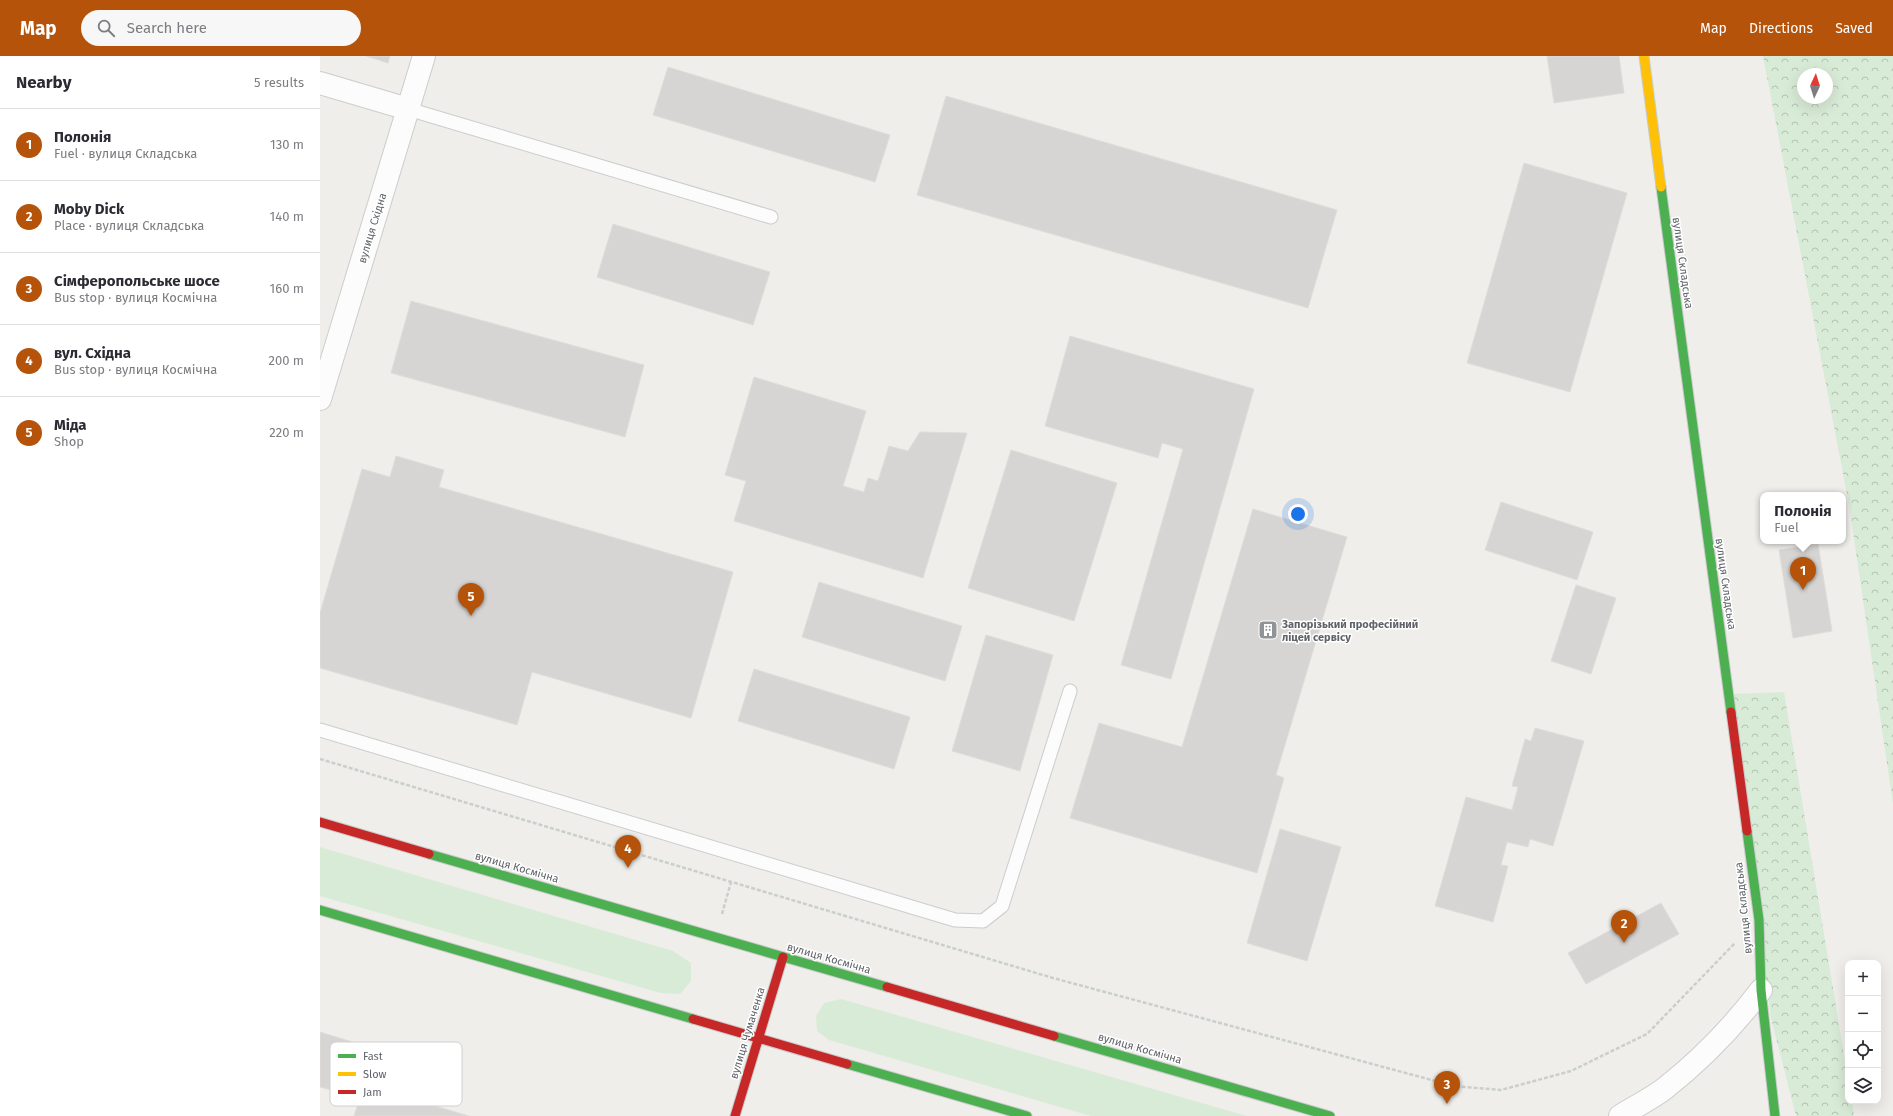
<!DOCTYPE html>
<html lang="en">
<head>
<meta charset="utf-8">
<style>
  :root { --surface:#fff; --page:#f7f7f7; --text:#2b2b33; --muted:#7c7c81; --line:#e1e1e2; --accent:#b45309 }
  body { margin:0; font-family:"Fira Sans",sans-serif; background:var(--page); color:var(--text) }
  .controls { position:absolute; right:12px; bottom:12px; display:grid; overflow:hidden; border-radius:8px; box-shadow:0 4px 16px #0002 }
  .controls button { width:36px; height:36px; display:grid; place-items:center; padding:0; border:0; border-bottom:1px solid var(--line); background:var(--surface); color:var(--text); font:20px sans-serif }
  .compass { position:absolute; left:1477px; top:12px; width:36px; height:36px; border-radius:50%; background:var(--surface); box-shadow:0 4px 16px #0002; rotate:4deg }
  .you { position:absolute; left:978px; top:458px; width:14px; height:14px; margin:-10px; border:3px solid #fff; border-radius:50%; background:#1a73e8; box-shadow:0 0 0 6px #1a73e833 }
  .badge { display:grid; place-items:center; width:26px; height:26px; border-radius:50%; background:var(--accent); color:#fff; font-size:13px; font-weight:700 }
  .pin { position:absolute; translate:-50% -33px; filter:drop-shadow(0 1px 2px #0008) }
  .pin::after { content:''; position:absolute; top:21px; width:14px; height:12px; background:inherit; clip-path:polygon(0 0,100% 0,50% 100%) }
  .popup { position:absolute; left:1440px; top:436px; width:86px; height:52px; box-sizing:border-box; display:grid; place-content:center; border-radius:8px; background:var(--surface); filter:drop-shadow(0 1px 3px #0005); font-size:13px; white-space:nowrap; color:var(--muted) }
  .popup b { font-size:15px; color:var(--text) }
  .popup::after { content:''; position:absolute; left:50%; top:100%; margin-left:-8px; border:8px solid transparent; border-top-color:var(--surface) }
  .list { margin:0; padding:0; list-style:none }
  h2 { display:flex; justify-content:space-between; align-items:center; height:52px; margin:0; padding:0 16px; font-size:17px }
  h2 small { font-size:13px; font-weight:400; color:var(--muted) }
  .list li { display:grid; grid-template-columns:26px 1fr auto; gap:12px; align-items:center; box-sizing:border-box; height:72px; padding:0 16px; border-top:1px solid var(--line) }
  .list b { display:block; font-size:15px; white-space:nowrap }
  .list p { margin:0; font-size:13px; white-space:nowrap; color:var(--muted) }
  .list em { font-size:13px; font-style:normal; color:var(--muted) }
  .icon { flex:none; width:22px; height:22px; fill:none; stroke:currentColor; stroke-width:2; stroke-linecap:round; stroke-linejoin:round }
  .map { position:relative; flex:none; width:1573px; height:1060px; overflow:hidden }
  header { display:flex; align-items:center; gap:24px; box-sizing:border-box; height:56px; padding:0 20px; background:var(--accent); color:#fff }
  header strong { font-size:19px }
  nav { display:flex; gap:22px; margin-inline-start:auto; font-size:14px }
  .search { width:280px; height:36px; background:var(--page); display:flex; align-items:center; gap:10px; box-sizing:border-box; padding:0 14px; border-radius:22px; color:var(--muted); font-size:15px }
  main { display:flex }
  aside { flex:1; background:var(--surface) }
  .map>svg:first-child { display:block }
  .green { fill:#d8ebd6 }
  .forest { fill:url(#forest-crowns); fill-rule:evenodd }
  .building { fill:#d6d5d3; stroke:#deddd9 }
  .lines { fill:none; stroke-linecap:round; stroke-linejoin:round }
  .lane-casing { stroke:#cbcccc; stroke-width:15 }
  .street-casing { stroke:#cbcccc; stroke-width:24 }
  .fast-casing { stroke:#cacacb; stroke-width:11 }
  .slow-casing { stroke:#cacacb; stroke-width:11 }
  .jam-casing { stroke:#cacacb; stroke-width:11 }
  .path { stroke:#cacfcc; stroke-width:2.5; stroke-dasharray:4 2; stroke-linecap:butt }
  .lane { stroke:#fdfcfc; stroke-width:13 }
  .street { stroke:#fdfcfc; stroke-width:22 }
  .fast { stroke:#4caf50; stroke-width:9 }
  .slow { stroke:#ffc107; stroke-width:9 }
  .jam { stroke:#c62828; stroke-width:9 }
  .labels { text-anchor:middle; stroke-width:3; stroke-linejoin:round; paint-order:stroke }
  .street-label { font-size:11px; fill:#5f6368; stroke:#fff }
  .poi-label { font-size:11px; font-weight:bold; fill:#5f6368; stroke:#fff; text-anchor:start }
  .key { fill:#fff; stroke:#cfd0d2; stroke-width:1 }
  .key-label { font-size:11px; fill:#5f6368 }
</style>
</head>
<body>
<header>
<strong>Map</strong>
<div class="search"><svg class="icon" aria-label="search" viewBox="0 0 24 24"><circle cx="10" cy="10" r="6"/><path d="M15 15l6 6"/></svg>Search here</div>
<nav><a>Map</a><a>Directions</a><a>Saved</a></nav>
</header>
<main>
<aside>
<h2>Nearby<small>5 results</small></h2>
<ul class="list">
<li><span class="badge">1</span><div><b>Полонія</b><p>Fuel · вулиця Складська</p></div><em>130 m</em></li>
<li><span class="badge">2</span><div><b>Moby Dick</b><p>Place · вулиця Складська</p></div><em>140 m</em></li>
<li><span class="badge">3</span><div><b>Сімферопольське шосе</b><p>Bus stop · вулиця Космічна</p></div><em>160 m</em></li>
<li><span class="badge">4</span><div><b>вул. Східна</b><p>Bus stop · вулиця Космічна</p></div><em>200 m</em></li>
<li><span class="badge">5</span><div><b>Міда</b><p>Shop</p></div><em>220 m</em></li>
</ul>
</aside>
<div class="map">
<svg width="1573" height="1060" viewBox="0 0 1573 1060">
  <defs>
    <pattern id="forest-crowns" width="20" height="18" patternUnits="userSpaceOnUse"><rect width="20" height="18" fill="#d8ebd6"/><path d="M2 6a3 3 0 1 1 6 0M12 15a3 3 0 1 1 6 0" fill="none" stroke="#b2c2b1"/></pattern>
  </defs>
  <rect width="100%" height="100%" fill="#efeeea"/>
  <!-- green -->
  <g class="green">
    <path d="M0 791 353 895 371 907V925L360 938 341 937 0 840Z"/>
    <path d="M521 943 927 1060H771L509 984 497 975 496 960 504 947Z"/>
  </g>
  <!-- forest -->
  <g class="forest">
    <path d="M1443 0H1573V748L1529 449ZM1483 18H1507V42H1483Z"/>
    <path d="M1464 636 1528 1023V1045H1532L1534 1060H1476L1451 962 1408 638Z"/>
  </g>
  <!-- building -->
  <g class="building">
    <path d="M46 0H70L68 7Z"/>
    <path d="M1227 0H1299L1304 37 1234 47Z"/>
    <path d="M348 11 570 79 555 126 333 59Z"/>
    <path d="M626 40 1017 154 988 252 597 139Z"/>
    <path d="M1204 107 1307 137 1250 336 1147 307Z"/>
    <path d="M293 168 450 216 433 269 277 221Z"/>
    <path d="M91 245 324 309 305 381 71 317Z"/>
    <path d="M750 280 934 333 851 623 801 609 863 393 842 387 838 402 725 370Z"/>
    <path d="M434 321 546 355 523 430 544 436 548 422 558 425 569 390 588 395 600 376 647 377 603 522 414 465 426 425 405 419Z"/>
    <path d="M691 394 797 427 754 565 648 532Z"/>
    <path d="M76 400 124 414 119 431 413 516 371 662 212 616 197 669 0 612V557L42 413 70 421Z"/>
    <path d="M1181 446 1273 476 1257 524 1165 494Z"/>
    <path d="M933 453 1027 481 956 719 964 722 937 817 750 762 779 667 862 691Z"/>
    <path d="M1498 488 1512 575 1473 582 1459 494Z"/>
    <path d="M499 526 642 570 625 625 482 581Z"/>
    <path d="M1256 529 1296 542 1271 618 1231 605Z"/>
    <path d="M666 579 733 599 700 715 632 695Z"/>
    <path d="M434 613 590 661 574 713 418 665Z"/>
    <path d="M1215 672 1264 685 1233 790 1210 783 1208 791 1187 786 1181 809 1188 810 1173 866 1115 850 1146 741 1192 754 1198 731 1192 730 1205 683 1211 685Z"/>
    <path d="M960 773 1021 791 987 905 927 887Z"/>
    <path d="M1341 847 1359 878 1266 928 1248 897Z"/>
    <path d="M0 976 55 993 40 1042 0 1031Z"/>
    <path d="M44 1029 149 1060H34Z"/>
  </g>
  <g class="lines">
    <!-- lane casing -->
    <g class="lane-casing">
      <g id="lane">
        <path d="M88 53 451 161"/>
        <path d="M0 674 635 864 663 865 682 850 750 635"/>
      </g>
    </g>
    <!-- street casing -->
    <g class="street-casing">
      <g id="street">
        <path d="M0 27 88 53"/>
        <path d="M0 343 104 0"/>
        <path d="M1300 1060C1314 1051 1331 1043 1344 1033 1381 1004 1413 971 1441 934"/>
      </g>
    </g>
    <!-- fast casing -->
    <g class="fast-casing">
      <g id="fast">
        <path d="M1341 131 1411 656"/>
        <path d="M1427 775 1439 864 1441 934 1455 1060"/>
        <path d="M109 798 567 931"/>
        <path d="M0 854 373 963"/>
        <path d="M734 980 1010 1060"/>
        <path d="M527 1008 707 1060"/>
      </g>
    </g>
    <!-- slow casing -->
    <g class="slow-casing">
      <path id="slow" d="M1324 0 1341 131"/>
    </g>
    <!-- jam casing -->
    <g class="jam-casing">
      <g id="jam">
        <path d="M1411 656 1427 775"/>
        <path d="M0 766 109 798"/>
        <path d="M567 931 734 980"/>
        <path d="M373 963 527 1008"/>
        <path d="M415 1060 463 901"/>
      </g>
    </g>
    <!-- path -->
    <g class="path">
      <path d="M0 703 733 922 1134 1030 1181 1034 1251 1015 1327 978 1415 887"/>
      <path d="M402 858 411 826"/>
    </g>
    <!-- lane -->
    <use href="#lane" class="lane"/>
    <!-- street -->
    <use href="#street" class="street"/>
    <!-- fast -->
    <use href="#fast" class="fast"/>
    <!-- slow -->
    <use href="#slow" class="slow"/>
    <!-- jam -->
    <use href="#jam" class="jam"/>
  </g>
  <!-- icons -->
  <defs>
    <g id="building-square" transform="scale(1)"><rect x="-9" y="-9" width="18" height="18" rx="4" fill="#919496" stroke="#fff"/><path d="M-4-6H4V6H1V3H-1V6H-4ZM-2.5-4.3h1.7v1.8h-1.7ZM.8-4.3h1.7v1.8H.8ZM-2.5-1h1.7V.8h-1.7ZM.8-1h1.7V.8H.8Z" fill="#fff"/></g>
  </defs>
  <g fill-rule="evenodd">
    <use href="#building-square" x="948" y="574"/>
  </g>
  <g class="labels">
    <!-- street labels -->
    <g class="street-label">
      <text transform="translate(52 172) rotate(-73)" y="4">вулиця Східна</text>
      <text transform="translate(1363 207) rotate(82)" y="4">вулиця Складська</text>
      <text transform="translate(1406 528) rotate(82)" y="4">вулиця Складська</text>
      <text transform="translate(197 811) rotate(16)" y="4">вулиця Космічна</text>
      <text transform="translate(1423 852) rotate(-96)" y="4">вулиця Складська</text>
      <text transform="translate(509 902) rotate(16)" y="4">вулиця Космічна</text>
      <text transform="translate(427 977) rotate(-73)" y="4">вулиця Чумаченка</text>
      <text transform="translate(820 992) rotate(16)" y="4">вулиця Космічна</text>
    </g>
    <!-- poi labels -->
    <g class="poi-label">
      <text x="962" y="572">Запорізький професійний<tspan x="962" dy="13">ліцей сервісу</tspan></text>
    </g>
  </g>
  <!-- legend -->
  <rect x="10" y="986" width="132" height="64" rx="6" class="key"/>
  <rect x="18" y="998" width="18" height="4" fill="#4caf50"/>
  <rect x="18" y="1016" width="18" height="4" fill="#ffc107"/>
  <rect x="18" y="1034" width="18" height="4" fill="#c62828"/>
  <g class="key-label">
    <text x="43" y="1004">Fast</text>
    <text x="43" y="1022">Slow</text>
    <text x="43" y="1040">Jam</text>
  </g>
</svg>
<div class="controls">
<button>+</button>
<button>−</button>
<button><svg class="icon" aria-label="locate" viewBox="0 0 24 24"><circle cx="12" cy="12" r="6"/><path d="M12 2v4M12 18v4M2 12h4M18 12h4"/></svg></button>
<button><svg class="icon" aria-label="layers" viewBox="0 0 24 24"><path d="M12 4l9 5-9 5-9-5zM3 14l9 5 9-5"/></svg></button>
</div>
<svg class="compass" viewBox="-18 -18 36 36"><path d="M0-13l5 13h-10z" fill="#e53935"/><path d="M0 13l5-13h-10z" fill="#7c7c81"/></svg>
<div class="you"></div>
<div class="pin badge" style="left:1483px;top:534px">1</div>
<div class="popup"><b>Полонія</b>Fuel</div>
<div class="pin badge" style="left:1304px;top:887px">2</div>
<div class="pin badge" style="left:1127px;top:1048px">3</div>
<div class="pin badge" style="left:308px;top:812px">4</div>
<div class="pin badge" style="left:151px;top:560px">5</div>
</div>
</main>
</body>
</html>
